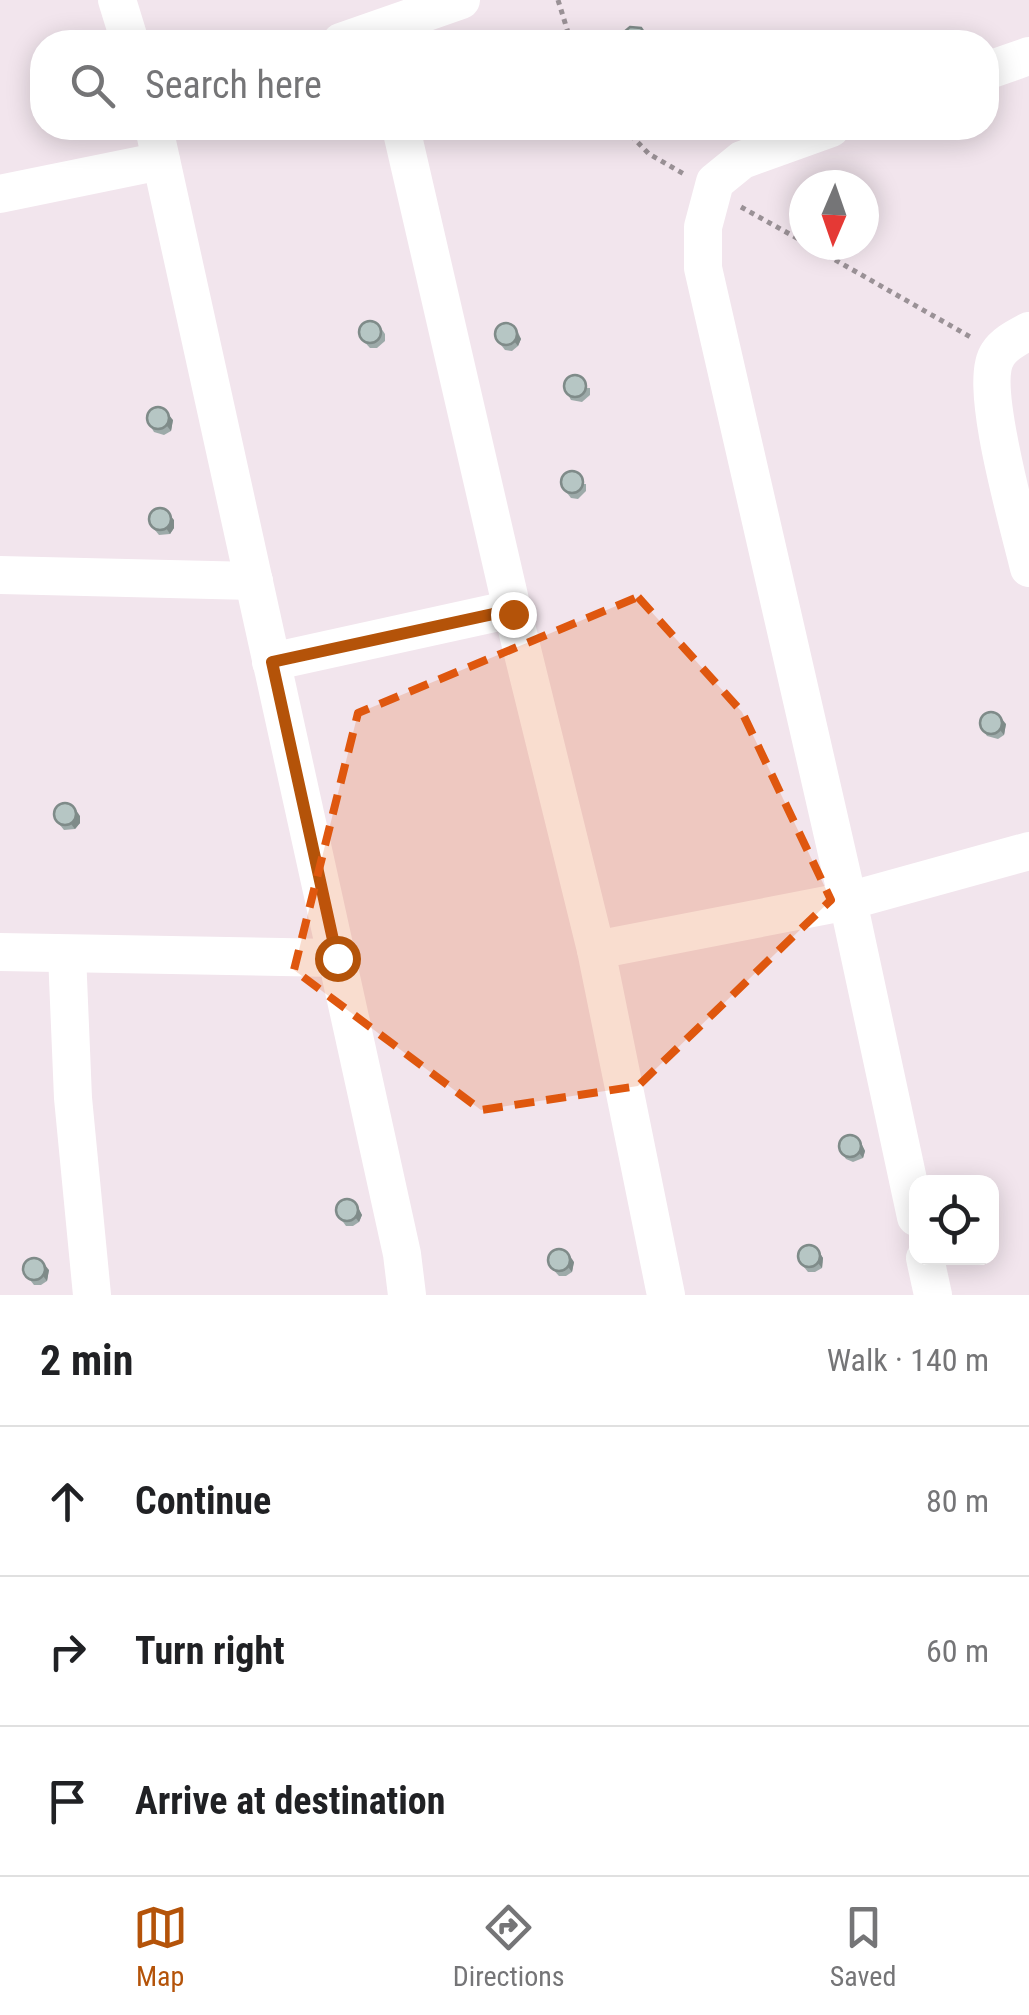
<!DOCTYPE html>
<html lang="en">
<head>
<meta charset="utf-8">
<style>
  :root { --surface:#fff; --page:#f2f2f2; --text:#202124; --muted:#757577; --line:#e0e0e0; --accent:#b45309 }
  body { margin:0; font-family:"Roboto Condensed",sans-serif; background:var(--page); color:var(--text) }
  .controls { position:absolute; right:30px; bottom:30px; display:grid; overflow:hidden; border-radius:20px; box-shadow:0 5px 25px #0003 }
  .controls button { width:90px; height:90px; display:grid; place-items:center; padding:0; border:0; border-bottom:2px solid var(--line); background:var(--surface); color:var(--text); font:50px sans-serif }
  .compass { position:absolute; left:789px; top:170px; width:90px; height:90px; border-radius:50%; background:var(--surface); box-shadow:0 5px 25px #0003; rotate:182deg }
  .stop { position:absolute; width:30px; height:30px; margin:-22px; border:8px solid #b45309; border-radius:50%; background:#fff }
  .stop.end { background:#b45309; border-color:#fff; box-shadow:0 2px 10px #0008 }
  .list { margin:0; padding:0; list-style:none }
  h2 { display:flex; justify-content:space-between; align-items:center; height:130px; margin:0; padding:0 40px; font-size:42px }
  h2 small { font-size:32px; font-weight:400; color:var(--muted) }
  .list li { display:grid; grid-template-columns:65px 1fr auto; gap:30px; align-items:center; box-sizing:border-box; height:150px; padding:0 40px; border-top:2px solid var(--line) }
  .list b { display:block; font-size:38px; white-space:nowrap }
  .list em { font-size:32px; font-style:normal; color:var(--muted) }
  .icon { flex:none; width:55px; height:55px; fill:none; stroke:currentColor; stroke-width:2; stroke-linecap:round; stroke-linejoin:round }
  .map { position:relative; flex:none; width:1029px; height:1295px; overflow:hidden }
  .search { position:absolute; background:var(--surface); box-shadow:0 5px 25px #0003; left:30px; right:30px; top:30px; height:110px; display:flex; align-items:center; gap:25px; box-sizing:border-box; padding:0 35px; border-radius:40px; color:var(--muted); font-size:38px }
  .sheet { height:580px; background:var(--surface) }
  nav { display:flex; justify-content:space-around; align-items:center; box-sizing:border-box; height:140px; border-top:2px solid var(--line); background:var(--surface); font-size:28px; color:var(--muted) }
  nav a { display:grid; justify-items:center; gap:5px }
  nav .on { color:var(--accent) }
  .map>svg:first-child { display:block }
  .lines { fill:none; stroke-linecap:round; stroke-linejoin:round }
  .path { stroke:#9a9196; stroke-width:5; stroke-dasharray:5 5; stroke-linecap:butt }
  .minor { stroke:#fff; stroke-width:38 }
  .wall { fill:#9daaa9 }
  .shaded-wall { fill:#7f8b89 }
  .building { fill:#b6c6c4; stroke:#7f8b89; stroke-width:2.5 }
  .route { stroke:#b45309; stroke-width:12 }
  .marked { fill:#df570e; fill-opacity:0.2; stroke:#df570e; stroke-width:8; stroke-dasharray:20 12; stroke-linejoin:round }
</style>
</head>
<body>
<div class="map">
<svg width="1029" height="1295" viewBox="0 0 1029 1295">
  <rect width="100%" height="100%" fill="#f2e5ed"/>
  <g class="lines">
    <!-- path -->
    <g class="path">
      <path d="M558 0 571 42"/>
      <path d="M624 128 649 154 684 174"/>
      <path d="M741 207 804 242"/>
      <path d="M809 245 974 339"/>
    </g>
    <!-- minor -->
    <g class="minor">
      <path d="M117 0 130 42"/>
      <path d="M341 42 461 0"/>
      <path d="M986 71 1029 56"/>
      <path d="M154 128 402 1254 407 1295"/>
      <path d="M401 128 512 609 596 950 666 1295"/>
      <path d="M831 128 742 160 715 182 703 227V268L848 901 916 1217"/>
      <path d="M0 194 161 161"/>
      <path d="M1029 331C1018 337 1005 343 998 354 977 384 1020 529 1029 568"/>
      <path d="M0 575 254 581"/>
      <path d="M271 662 512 609"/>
      <path d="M596 950 848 901 1029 851"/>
      <path d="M0 952 337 958"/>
      <path d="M67 954 73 1098 92 1295"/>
      <path d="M925 1258 933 1295"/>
    </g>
  </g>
  <!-- wall -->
  <g class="wall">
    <path d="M381 328 385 334V341L377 348H370L360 337Z"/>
    <path d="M518 332 521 339 518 346 512 351 505 350 494 336Z"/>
    <path d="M564 387 590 388V395L582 402 571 400Z"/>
    <path d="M147 420H173L171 431 164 435 154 432Z"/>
    <path d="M560 484H586V491L578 499 571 498Z"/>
    <path d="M174 520V528L170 534 159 535 150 524Z"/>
    <path d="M1006 724 1004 735 998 739 987 736 980 725Z"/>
    <path d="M80 816V823L75 829 64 830 55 819Z"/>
    <path d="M859 1139 865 1151 863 1158 853 1162 846 1159 838 1147Z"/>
    <path d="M355 1202 362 1215 359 1222 353 1226H346L335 1211Z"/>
    <path d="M819 1252 823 1258 822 1268 815 1272H808L799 1261Z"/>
    <path d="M574 1262 572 1272 566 1276H559L549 1265Z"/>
    <path d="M49 1270 47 1281 41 1285H34L23 1271Z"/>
  </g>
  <!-- shaded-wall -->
  <g class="shaded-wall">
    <path d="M514 327 521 339 518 346 514 341Z"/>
    <path d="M169 415 173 420 171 431 167 426Z"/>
    <path d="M170 515 174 520V528L170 534 166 528Z"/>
    <path d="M1002 719 1006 724 1004 735 1000 730Z"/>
    <path d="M76 810 80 816V823L75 829 71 824Z"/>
    <path d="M859 1139 865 1151 863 1158 859 1153Z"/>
    <path d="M355 1202 362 1215 359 1222 355 1217Z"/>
    <path d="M819 1252 823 1258 822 1268 818 1263Z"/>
    <path d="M570 1256 574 1262 572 1272 568 1267Z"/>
    <path d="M45 1265 49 1270 47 1281 43 1276Z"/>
  </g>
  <!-- building -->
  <g class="building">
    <path d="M630 27 641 28 645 34V41L625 42 624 32Z"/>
    <circle cx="370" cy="332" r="11"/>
    <circle cx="506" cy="334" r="11"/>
    <circle cx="575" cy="386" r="11"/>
    <circle cx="158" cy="418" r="11"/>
    <circle cx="572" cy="482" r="11"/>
    <circle cx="160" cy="519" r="11"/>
    <circle cx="991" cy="723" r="11"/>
    <circle cx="65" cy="814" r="11"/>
    <circle cx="850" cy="1146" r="11"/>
    <circle cx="347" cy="1210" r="11"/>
    <circle cx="809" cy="1256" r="11"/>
    <circle cx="559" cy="1260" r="11"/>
    <circle cx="34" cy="1269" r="11"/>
  </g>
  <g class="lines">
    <!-- route -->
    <path class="route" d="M337 958 272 662 512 610 513 614"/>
  </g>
  <!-- marked area -->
  <path class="marked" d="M638 597 742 712 831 900 638 1086 481 1110 294 970 358 713Z"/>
</svg>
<div class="controls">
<button><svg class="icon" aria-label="locate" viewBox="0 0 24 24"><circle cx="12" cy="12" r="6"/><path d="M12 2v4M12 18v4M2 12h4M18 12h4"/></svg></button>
</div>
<svg class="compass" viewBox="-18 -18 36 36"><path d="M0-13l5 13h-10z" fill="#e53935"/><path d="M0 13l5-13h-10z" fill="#757577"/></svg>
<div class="stop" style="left:337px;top:958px"></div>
<div class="stop end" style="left:513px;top:614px"></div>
<div class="search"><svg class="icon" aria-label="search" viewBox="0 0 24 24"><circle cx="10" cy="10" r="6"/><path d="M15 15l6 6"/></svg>Search here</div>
</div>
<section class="sheet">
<h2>2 min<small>Walk · 140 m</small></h2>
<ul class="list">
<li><svg class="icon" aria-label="ahead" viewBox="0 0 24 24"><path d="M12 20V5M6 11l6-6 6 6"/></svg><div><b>Continue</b></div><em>80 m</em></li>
<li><svg class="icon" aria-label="right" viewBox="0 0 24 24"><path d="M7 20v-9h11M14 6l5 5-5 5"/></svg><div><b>Turn right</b></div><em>60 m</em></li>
<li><svg class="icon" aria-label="arrive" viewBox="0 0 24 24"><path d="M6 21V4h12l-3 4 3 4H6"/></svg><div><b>Arrive at destination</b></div></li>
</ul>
</section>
<nav>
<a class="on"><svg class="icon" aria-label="map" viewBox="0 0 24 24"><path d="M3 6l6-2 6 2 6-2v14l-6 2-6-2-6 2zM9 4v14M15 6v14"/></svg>Map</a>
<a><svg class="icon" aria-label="directions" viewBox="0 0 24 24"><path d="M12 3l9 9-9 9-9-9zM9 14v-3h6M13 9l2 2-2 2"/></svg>Directions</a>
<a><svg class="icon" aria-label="saved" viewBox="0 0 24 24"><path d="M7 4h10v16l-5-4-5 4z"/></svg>Saved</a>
</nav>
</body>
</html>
